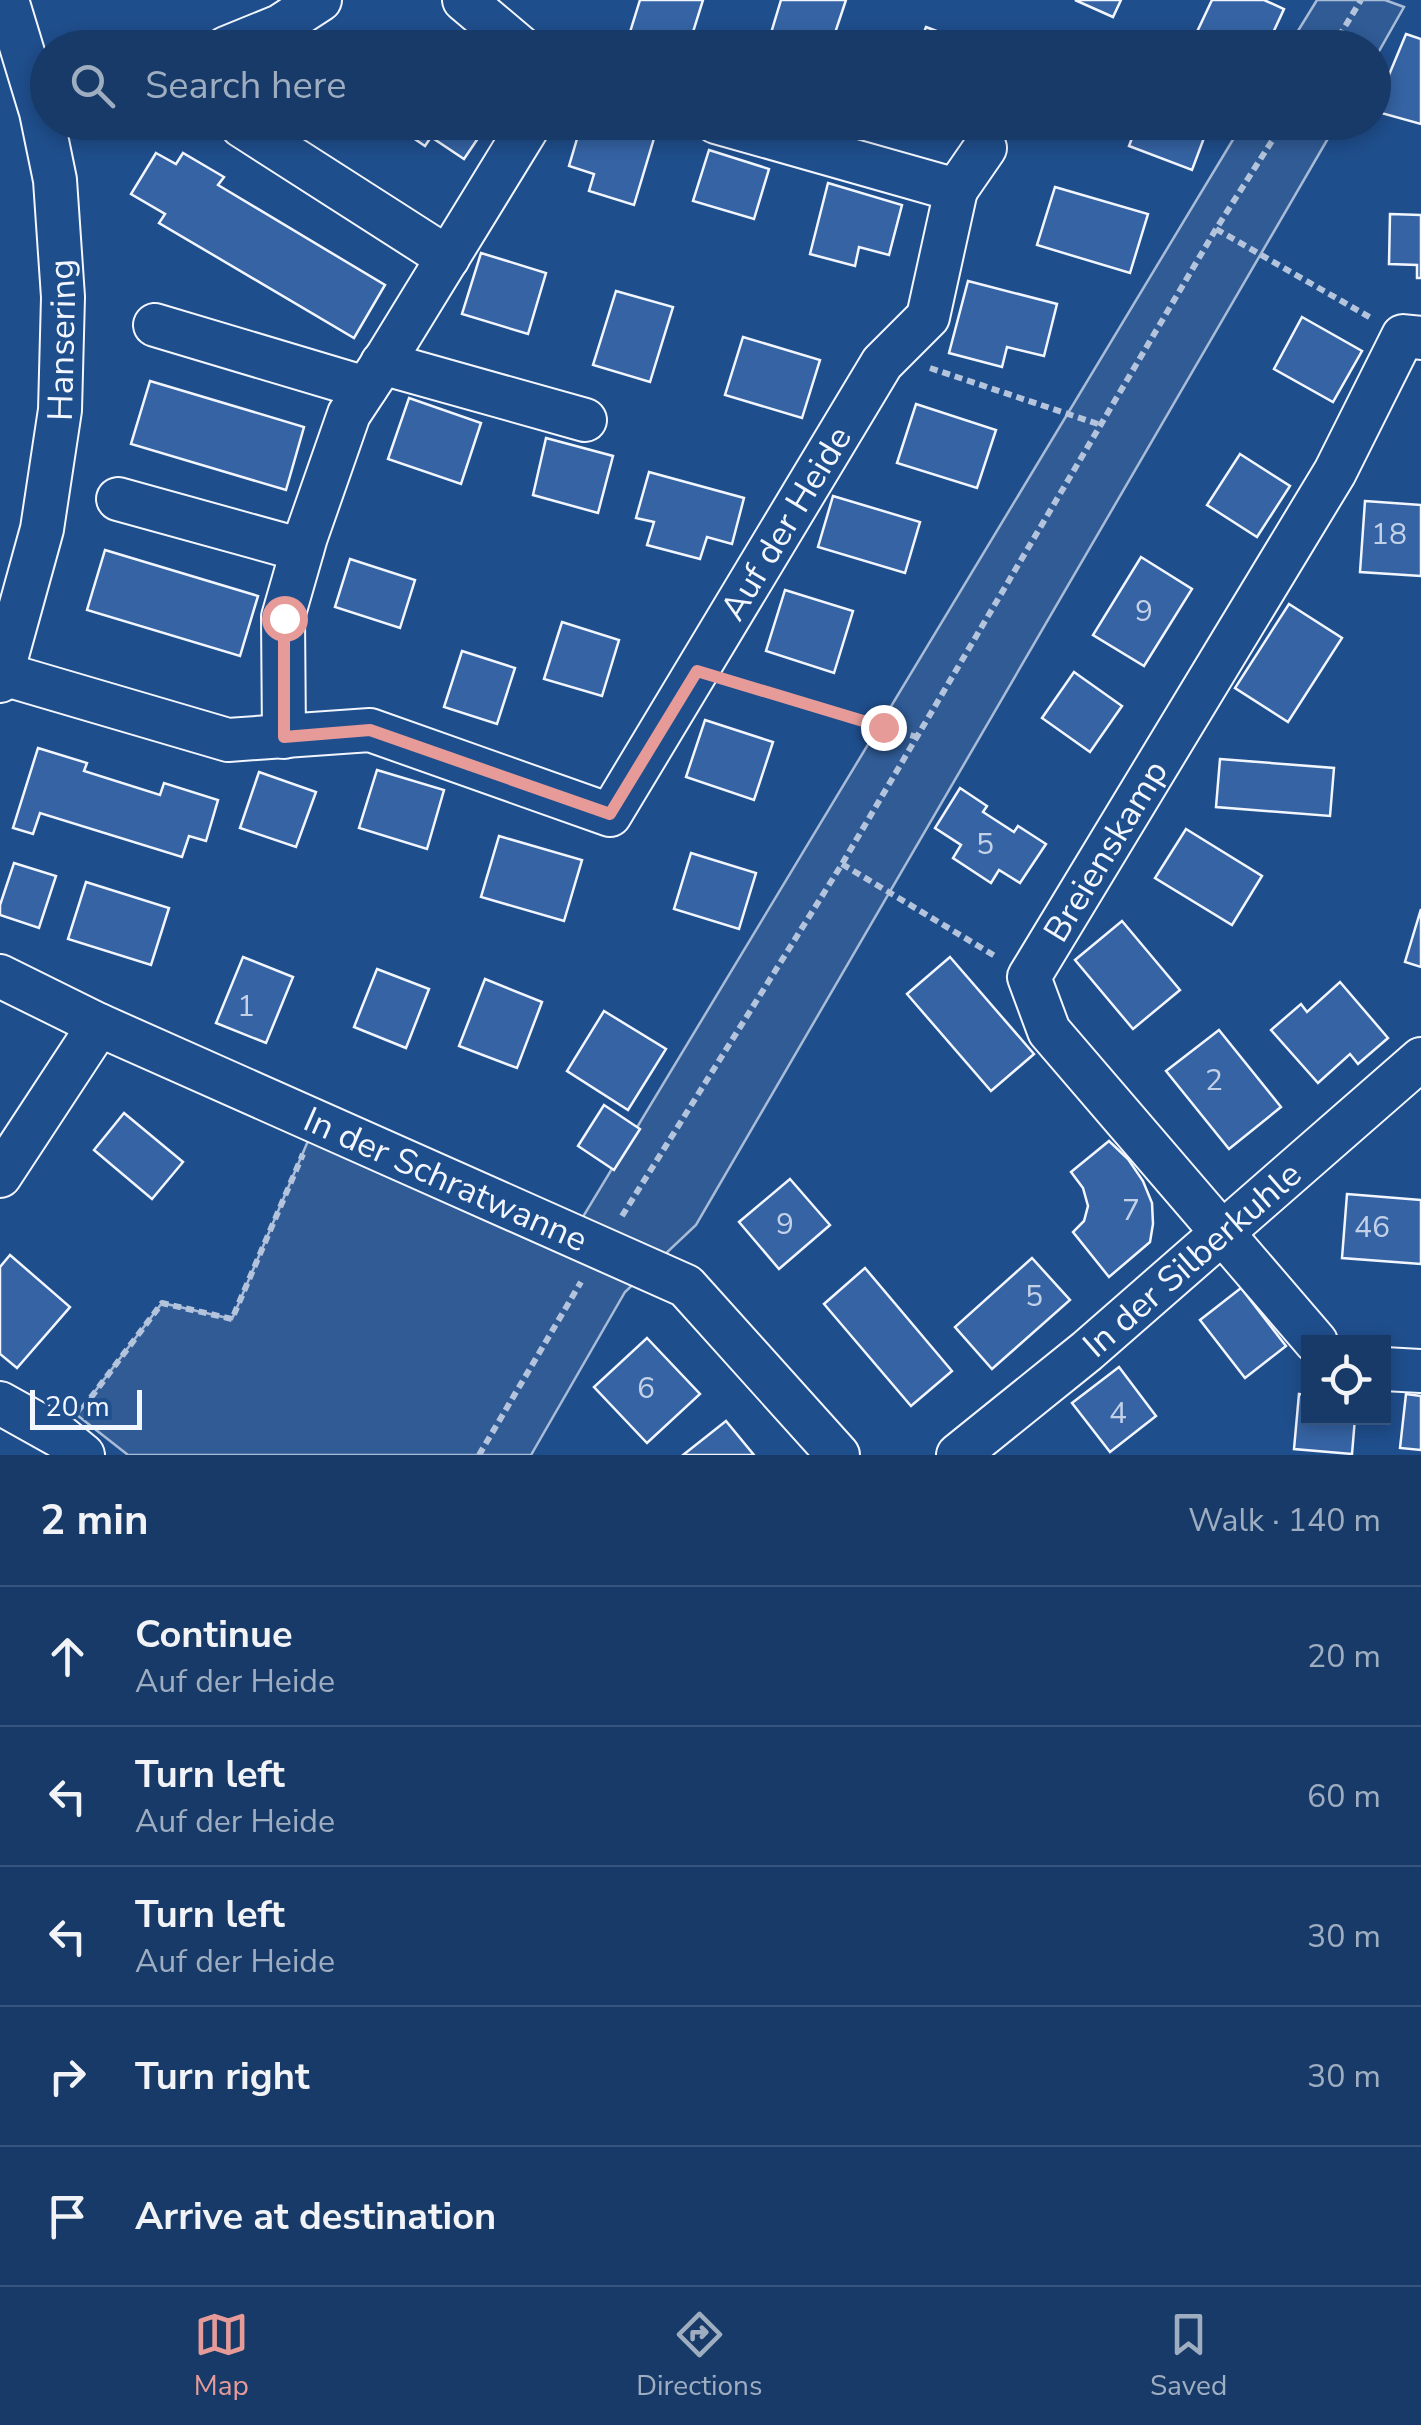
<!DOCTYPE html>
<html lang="en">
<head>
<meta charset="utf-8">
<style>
  :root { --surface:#173a69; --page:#244571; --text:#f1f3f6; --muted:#9eadc0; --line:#36547d; --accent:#e69b98 }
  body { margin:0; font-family:"Nunito Sans",sans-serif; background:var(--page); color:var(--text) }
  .controls { position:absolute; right:30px; bottom:30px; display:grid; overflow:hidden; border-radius:0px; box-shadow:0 5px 15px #0003 }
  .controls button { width:90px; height:90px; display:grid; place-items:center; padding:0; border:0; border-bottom:2px solid var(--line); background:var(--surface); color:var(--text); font:50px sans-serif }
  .scale { position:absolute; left:30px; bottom:25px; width:112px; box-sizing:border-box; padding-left:10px; border:5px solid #f2f6ff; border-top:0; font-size:28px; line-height:35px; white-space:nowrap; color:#f2f6ff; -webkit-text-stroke:8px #1f4e8c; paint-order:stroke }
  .stop { position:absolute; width:30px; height:30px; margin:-22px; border:8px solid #e69b98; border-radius:50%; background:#fff }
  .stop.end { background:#e69b98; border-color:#fff; box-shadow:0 2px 10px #0008 }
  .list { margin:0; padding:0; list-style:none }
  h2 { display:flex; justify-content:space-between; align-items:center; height:130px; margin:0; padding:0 40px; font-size:42px }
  h2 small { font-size:32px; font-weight:400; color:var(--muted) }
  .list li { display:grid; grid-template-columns:65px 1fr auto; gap:30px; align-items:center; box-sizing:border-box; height:140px; padding:0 40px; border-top:2px solid var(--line) }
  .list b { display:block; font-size:38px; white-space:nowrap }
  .list p { margin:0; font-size:32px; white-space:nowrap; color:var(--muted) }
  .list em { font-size:32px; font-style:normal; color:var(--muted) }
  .icon { flex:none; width:55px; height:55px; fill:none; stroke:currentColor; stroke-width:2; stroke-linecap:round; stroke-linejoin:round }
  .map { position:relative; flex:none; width:1421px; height:1455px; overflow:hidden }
  .search { position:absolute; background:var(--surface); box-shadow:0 5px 15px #0003; left:30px; right:30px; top:30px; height:110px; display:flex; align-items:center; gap:25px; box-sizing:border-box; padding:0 35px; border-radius:55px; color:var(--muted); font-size:38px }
  .sheet { height:830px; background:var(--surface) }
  nav { display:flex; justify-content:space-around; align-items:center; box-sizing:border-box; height:140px; border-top:2px solid var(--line); background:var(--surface); font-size:28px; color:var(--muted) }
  nav a { display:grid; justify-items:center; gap:5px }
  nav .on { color:var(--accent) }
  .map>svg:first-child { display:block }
  .built { fill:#305b95; stroke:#a8bbd7; stroke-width:2.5 }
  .building { fill:#3563a3; stroke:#f2f6ff; stroke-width:2.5 }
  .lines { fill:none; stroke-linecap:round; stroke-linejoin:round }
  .minor-casing { stroke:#f2f6ff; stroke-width:46 }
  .path { stroke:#b3c4dc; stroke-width:6; stroke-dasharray:8 5; stroke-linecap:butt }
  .minor { stroke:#1f4e8c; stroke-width:42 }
  .route { stroke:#e69b98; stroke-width:12 }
  .labels { text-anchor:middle; stroke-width:8; stroke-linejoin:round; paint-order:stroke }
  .number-label { font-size:30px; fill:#c3d1e8 }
  .street-label { font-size:35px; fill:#f2f6ff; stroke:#1f4e8c }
</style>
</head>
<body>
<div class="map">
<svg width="1421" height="1455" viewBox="0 0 1421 1455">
  <rect width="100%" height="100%" fill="#1f4e8c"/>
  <!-- built -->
  <g class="built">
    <path d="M1317 0H1385L1404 7 1374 60V48L1288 47Z"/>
    <path d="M1243 123H1337L696 1225 625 1292 531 1455H128L77 1415 162 1303 232 1319 308 1141 563 1250Z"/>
  </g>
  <!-- building -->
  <g class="building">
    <path d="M640 0H703L688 48H634L626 45Z"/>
    <path d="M781 0H846L830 48H780L768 43Z"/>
    <path d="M1075 0H1121L1113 17Z"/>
    <path d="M1212 0H1264L1284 9 1266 48H1227L1196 34Z"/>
    <path d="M926 27 979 47 918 48Z"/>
    <path d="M1406 34 1421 39V124L1374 111Z"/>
    <path d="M351 37 367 48H344Z"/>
    <path d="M376 122H489L464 159 431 137 425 146 394 125 390 131Z"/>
    <path d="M582 122H611L655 135 634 205 589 191 594 174 569 166Z"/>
    <path d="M1138 122H1210L1192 170 1129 146Z"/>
    <path d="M709 150 769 169 754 219 693 201Z"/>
    <path d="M156 153 176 164 183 153 224 177 218 185 385 285 354 338 159 223 165 214 131 194Z"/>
    <path d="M828 183 902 205 889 255 859 247 855 266 810 254Z"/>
    <path d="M1055 187 1148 214 1130 273 1037 245Z"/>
    <path d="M1390 214 1421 215V278H1417V265L1389 264Z"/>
    <path d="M481 253 546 273 528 334 462 314Z"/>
    <path d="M968 281 1057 304 1044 356 1007 347 1002 367 949 353Z"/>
    <path d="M616 291 673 307 650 382 593 365Z"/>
    <path d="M1302 317 1362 351 1333 402 1274 369Z"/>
    <path d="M743 337 820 360 802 418 725 395Z"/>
    <path d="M150 381 304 427 286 490 131 444Z"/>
    <path d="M409 398 481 423 461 484 388 459Z"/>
    <path d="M916 404 996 430 977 488 897 463Z"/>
    <path d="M546 438 613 456 598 513 533 495Z"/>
    <path d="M1240 454 1290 486 1257 537 1207 505Z"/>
    <path d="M649 472 744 498 732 544 707 537 700 559 647 545 654 522 636 518Z"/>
    <path d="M833 496 920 522 905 573 818 547Z"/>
    <path d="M1365 501 1421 505V576L1360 572Z"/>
    <path d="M105 550 258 596 240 656 87 610Z"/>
    <path d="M1141 557 1192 589 1144 666 1093 635Z"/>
    <path d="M350 559 415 580 400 628 335 607Z"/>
    <path d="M785 590 853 611 834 673 766 651Z"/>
    <path d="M1289 604 1342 638 1288 722 1235 688Z"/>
    <path d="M562 622 619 640 602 696 544 679Z"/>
    <path d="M462 651 515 668 497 724 444 707Z"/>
    <path d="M1074 672 1122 706 1090 752 1042 718Z"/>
    <path d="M705 720 773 742 754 800 686 777Z"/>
    <path d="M38 748 87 763 84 771 160 795 164 783 218 800 206 841 189 836 182 857 40 813 33 834 13 828Z"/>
    <path d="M1220 759 1334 768 1330 816 1216 807Z"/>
    <path d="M377 770 444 790 427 849 359 828Z"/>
    <path d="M259 772 316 792 296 847 240 828Z"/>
    <path d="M960 788 987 806 983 812 1014 832 1018 826 1046 844 1020 883 999 870 991 883 953 858 961 845 935 828Z"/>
    <path d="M1186 829 1262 876 1232 925 1155 878Z"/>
    <path d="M499 836 582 860 564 921 481 897Z"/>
    <path d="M691 853 756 873 739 929 674 909Z"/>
    <path d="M14 863 56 876 39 928 0 915V905Z"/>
    <path d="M86 882 169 908 151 965 68 939Z"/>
    <path d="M1421 909V967L1405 962Z"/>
    <path d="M1122 921 1180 990 1133 1029 1075 960Z"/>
    <path d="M243 957 293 977 266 1043 216 1023Z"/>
    <path d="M950 957 1034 1054 991 1091 907 994Z"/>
    <path d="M377 969 429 989 406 1048 354 1027Z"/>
    <path d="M485 979 542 1002 517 1068 459 1046Z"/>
    <path d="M1340 982 1388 1038 1358 1064 1350 1054 1318 1083 1271 1030 1301 1004 1307 1012Z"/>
    <path d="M604 1011 666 1049 628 1110 567 1071Z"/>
    <path d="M1219 1030 1281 1107 1229 1149 1166 1071Z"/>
    <path d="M604 1105 640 1129 614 1170 578 1146Z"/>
    <path d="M124 1113 183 1162 152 1199 94 1150Z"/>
    <path d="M1109 1141 1128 1159 1143 1181 1152 1203 1153 1224 1150 1242 1109 1277 1073 1232 1084 1221 1088 1206 1083 1188 1071 1172Z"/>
    <path d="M790 1179 830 1225 779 1269 739 1222Z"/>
    <path d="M1347 1194 1421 1200V1264L1342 1258Z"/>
    <path d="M10 1255 70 1307 17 1368 0 1354V1267Z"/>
    <path d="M1032 1258 1070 1300 992 1369 955 1327Z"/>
    <path d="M865 1268 952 1371 911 1406 824 1304Z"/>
    <path d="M1241 1288 1286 1346 1245 1378 1200 1320Z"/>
    <path d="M647 1338 700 1394 647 1443 594 1387Z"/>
    <path d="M1119 1367 1156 1416 1110 1452 1072 1403Z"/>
    <path d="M1299 1394 1308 1395V1418H1355L1352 1454 1294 1449Z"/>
    <path d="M1406 1394 1421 1396V1450L1400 1448Z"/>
    <path d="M726 1421 754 1455H683Z"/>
  </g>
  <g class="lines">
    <!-- minor casing -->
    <g class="minor-casing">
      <g id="minor">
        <path d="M464 0 521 48"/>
        <path d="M226 48 280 26 320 0"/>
        <path d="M716 122 956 190 985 148"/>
        <path d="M242 126 448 258"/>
        <path d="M155 325 366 388"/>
        <path d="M382 363 585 420"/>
        <path d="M118 499 302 550"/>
        <path id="s1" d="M3 674 228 740 370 730 610 815 882 363 928 317 956 190"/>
        <path id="s2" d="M0 681 42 529 60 410 63 297 55 180 41 112 7 0"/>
        <path d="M284 737 283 617 306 537 349 414 388 355 531 122"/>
        <path id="s3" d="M0 976 99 1025 686 1286 838 1455"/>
        <path d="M0 1176 99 1025"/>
        <path id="s4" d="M1316 1342 1049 1031 1029 977 1335 472 1403 336 1421 338"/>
        <path d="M1384 1369 1421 1371"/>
        <path d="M0 1403 61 1437 83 1455"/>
        <path id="s5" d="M958 1455 1087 1351 1421 1059"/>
      </g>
    </g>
    <!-- path -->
    <g class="path">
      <path d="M1332 48 1361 0"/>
      <path d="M1216 229 1371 318"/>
      <path d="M930 368 1101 425"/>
      <path d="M736 683 917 737"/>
      <path d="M842 864 995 956"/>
      <path d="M622 1216 842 864 1216 229 1284 122"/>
      <path d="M83 1408 162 1303 232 1319 303 1154"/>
      <path d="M479 1455 581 1282"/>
    </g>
    <!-- minor -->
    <use href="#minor" class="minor"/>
  </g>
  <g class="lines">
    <!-- route -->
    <path class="route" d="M284 618V737L370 730 610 814 697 671 883 727"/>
  </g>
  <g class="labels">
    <!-- number labels -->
    <g class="number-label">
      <text x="1389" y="544">18</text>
      <text x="1144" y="621">9</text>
      <text x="985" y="854">5</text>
      <text x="246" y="1016">1</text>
      <text x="1214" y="1090">2</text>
      <text x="1131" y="1220">7</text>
      <text x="785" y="1234">9</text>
      <text x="1372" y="1237">46</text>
      <text x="1034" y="1306">5</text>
      <text x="646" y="1398">6</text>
      <text x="1118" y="1423">4</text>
    </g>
    <!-- street labels -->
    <g class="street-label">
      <text dy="12" stroke="none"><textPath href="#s2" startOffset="348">Hansering</textPath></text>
      <text dy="12" stroke="none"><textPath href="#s1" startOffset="972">Auf der Heide</textPath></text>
      <text dy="12" stroke="none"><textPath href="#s4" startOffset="615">Breienskamp</textPath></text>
      <text dy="12" stroke="none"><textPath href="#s3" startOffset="490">In der Schratwanne</textPath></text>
      <text dy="12" stroke="none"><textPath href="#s5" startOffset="305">In der Silberkuhle</textPath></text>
    </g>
  </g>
</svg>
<div class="controls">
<button><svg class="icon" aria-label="locate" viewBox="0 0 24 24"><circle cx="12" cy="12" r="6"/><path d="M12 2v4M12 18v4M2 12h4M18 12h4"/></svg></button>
</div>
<div class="scale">20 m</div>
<div class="stop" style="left:284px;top:618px"></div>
<div class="stop end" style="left:883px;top:727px"></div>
<div class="search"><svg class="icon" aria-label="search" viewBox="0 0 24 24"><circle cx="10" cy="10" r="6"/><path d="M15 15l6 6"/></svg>Search here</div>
</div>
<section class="sheet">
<h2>2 min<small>Walk · 140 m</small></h2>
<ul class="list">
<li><svg class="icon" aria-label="ahead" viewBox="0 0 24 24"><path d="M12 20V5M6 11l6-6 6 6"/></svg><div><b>Continue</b><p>Auf der Heide</p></div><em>20 m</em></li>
<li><svg class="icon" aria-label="left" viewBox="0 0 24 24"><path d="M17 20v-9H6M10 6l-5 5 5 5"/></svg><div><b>Turn left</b><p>Auf der Heide</p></div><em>60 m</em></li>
<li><svg class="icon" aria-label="left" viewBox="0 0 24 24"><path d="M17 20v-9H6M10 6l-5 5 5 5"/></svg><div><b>Turn left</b><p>Auf der Heide</p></div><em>30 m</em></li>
<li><svg class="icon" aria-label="right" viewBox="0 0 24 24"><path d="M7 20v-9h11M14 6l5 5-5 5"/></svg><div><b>Turn right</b></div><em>30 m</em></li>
<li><svg class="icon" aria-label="arrive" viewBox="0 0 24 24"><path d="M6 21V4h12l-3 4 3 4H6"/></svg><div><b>Arrive at destination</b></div></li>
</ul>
</section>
<nav>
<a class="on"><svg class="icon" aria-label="map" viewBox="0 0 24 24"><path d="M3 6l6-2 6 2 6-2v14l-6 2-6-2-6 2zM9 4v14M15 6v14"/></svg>Map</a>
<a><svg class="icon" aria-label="directions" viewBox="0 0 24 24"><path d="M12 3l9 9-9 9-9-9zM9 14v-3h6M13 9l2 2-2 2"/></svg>Directions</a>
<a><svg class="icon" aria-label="saved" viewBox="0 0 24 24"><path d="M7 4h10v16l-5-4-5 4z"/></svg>Saved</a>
</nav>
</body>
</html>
